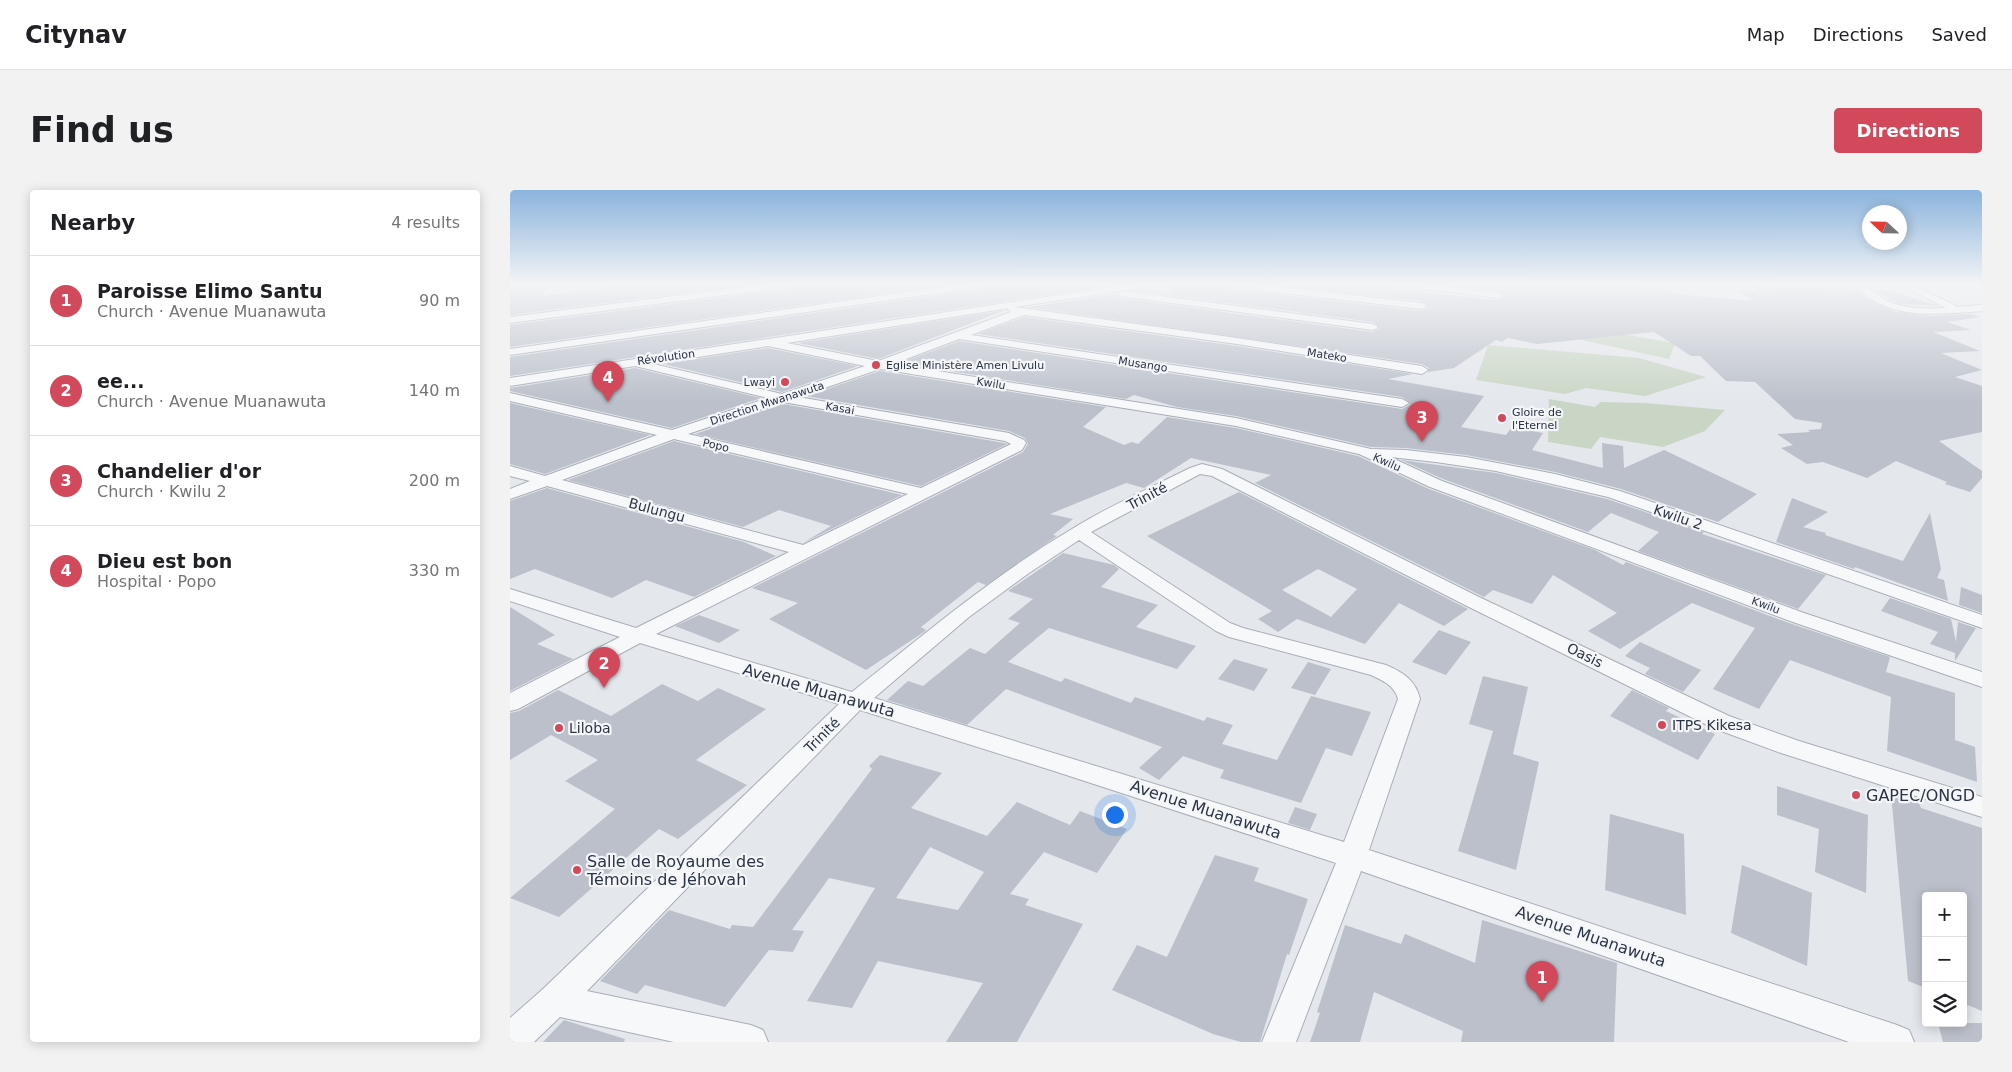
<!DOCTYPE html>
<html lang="en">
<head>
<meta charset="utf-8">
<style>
  :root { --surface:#fff; --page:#f2f2f2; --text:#202124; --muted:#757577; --line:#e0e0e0; --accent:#d1495b }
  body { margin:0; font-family:"DejaVu Sans",sans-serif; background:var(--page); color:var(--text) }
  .controls { position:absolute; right:15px; bottom:15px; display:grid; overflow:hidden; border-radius:5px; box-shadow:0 2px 12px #0003 }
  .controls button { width:45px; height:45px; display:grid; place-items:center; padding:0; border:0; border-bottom:1px solid var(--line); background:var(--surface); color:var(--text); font:25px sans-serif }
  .compass { position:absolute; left:1352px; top:15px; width:45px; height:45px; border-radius:50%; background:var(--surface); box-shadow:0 2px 12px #0003; rotate:292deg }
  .you { position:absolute; left:604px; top:624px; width:18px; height:18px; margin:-12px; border:4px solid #fff; border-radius:50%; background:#1a73e8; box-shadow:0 0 0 8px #1a73e833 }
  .badge { display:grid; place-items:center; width:32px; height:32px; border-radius:50%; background:var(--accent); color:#fff; font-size:16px; font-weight:700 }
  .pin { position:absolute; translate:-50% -41px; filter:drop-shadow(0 1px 2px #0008) }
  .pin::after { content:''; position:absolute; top:26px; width:18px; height:15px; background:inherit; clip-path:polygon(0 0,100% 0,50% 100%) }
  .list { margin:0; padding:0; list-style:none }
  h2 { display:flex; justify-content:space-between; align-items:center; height:65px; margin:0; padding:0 20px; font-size:21px }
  h2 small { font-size:16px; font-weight:400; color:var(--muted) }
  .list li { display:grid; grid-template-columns:32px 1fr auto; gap:15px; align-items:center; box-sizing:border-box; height:90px; padding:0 20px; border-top:1px solid var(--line) }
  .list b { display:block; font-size:19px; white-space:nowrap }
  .list p { margin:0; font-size:16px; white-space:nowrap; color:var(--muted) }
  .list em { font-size:16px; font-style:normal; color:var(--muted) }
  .icon { flex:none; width:28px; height:28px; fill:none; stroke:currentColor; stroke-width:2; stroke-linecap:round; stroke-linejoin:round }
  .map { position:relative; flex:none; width:1472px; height:852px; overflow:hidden; border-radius:5px }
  header { display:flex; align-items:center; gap:30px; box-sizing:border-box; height:70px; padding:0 25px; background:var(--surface); border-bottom:1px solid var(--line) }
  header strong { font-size:24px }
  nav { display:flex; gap:28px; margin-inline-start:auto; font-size:18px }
  .intro { display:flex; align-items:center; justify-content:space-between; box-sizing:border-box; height:120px; padding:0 30px }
  h1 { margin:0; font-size:35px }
  .button { padding:12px 22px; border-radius:5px; background:var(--accent); color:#fff; font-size:18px; font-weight:700 }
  main { display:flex; gap:30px; padding:0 30px }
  aside { flex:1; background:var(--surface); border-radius:5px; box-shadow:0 2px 12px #0003 }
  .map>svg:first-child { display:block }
  .green { fill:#c9d6c5 }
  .building { fill:#bbc0ca; fill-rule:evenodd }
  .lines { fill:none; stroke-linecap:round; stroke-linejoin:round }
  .street-casing { stroke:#a9aeb7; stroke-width:2 }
  .path { stroke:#c2c5cb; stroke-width:2; stroke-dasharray:2 2; stroke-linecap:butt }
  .street { fill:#f7f8fa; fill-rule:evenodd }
  .poi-dot { fill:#d1495b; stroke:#f4f6f9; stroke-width:2 }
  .labels { text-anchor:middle; stroke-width:4.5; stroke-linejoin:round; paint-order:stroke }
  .far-street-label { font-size:11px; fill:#2b3445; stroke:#f4f6f9 }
  .far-poi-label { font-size:11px; fill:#2b3445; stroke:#f4f6f9; text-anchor:start }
  .street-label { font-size:14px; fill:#2b3445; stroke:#f4f6f9 }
  .poi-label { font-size:14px; fill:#2b3445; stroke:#f4f6f9; text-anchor:start }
  .near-street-label { font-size:16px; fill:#2b3445; stroke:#f4f6f9 }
  .near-poi-label { font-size:16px; fill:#2b3445; stroke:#f4f6f9; text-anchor:start }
</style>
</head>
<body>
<header>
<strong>Citynav</strong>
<nav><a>Map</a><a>Directions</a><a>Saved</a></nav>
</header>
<div class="intro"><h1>Find us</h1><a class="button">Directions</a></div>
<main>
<aside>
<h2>Nearby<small>4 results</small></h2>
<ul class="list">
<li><span class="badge">1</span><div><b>Paroisse Elimo Santu</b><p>Church · Avenue Muanawuta</p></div><em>90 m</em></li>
<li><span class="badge">2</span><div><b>ee...</b><p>Church · Avenue Muanawuta</p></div><em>140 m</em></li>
<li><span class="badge">3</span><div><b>Chandelier d'or</b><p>Church · Kwilu 2</p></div><em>200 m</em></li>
<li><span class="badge">4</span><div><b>Dieu est bon</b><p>Hospital · Popo</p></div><em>330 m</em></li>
</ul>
</aside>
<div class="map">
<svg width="1472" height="852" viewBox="0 0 1472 852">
  <rect width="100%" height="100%" fill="#e4e7ec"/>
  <!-- green -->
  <g class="green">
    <path d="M1088 140 1165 153 1159 169 1072 150Z"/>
    <path d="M978 155 1129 168 1196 187 1135 206 1076 198 1055 204 966 190Z"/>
    <path d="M1039 209 1085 217 1091 212 1135 213 1215 220 1195 241 1153 257 1090 247 1081 259 1038 252Z"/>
  </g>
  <!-- building -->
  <g class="building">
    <path d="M126 94H245L0 125V100L38 96 32 106Z"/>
    <path d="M291 94H442L0 157V135L277 99 284 95Z"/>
    <path d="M477 94H573L578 97 611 94 0 186V167L470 99Z"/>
    <path d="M662 94H715L722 99 912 121 919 117 912 111 758 94H874L881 99 987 110 994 106 987 100 929 94H1128L1134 98 1160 99 1166 104 1244 111 1228 101H1246L1242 96 1347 99 1356 108 1371 116 1387 122 1420 126 1460 124 1471 127 1437 132 1461 140 1423 142 1470 161 1431 163 1472 180 1445 187 1472 196V242L1429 251 1472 281V288L1460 302 1435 294 1437 292 1386 271 1357 288 1313 272 1297 274 1271 258 1283 255 1267 244 1300 242 1298 240 1311 239 1312 233 1285 229 1245 192 1216 191 1190 166H1181L1144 142 1027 154 998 148 992 152 986 150 944 178 918 182 919 178 912 174 518 117 606 104 610 108 863 142 870 138 863 132 626 101 639 99 661 104Z"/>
    <path d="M1365 100 1380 101 1429 116 1392 114 1379 109Z"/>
    <path d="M496 120 368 169 288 153Z"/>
    <path d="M514 127 727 156 903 184 878 189 974 206 951 237 996 245 1002 237 1033 243 1022 260 1093 278 1092 253 1113 256 1114 278 1154 260 1247 304 1208 332 1111 299 1045 282 956 265 896 258 861 257 726 226 667 217 624 205 616 209 390 173 449 151 892 219 901 214 892 207 468 144Z"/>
    <path d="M258 158 348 176 272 202 153 174Z"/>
    <path d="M125 178 251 208 162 238 0 201V198Z"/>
    <path d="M370 181 596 217 573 237 614 255 622 252 628 254 657 227 726 238 848 266 919 299 1085 360 1113 375 1116 372 1279 433 1380 467 1376 482 1445 503V550L1465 557 1467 592 1377 561 1381 507 1280 470 1249 519 1203 499 1245 438 1182 413 1110 459 1078 441 1107 423 1043 385 1022 414 983 400 974 407 745 293 761 285 681 268 634 298 616 293 540 324 563 329 543 345 547 346 476 395 468 392 411 437 416 440 414 442 356 480 259 429 288 413 242 398 513 262 518 254 515 248 499 241 296 206Z"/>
    <path d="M0 213 140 245 35 284 0 274Z"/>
    <path d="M273 214 494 253 497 254 411 296 185 244Z"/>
    <path d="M164 251 392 305 293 353 321 336 269 320 233 337 58 290Z"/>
    <path d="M891 270 986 283 1097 309 1194 342 1192 344 1316 385 1288 419 1128 361 1149 342 1101 323 1078 342 933 289Z"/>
    <path d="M37 298 234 352 266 366 184 407 136 390 102 408 25 379 0 389V311Z"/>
    <path d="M729 302 954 417 958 419 934 436 889 413 855 454 787 429 768 442 748 429 762 421 637 346ZM808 379 847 399 821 427 772 400Z"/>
    <path d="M1282 308 1318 322 1293 337 1316 343 1315 345 1393 371 1420 323 1431 379 1427 388 1434 390 1438 411 1345 377 1344 379 1266 352Z"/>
    <path d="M553 363 604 375 609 379 591 397 648 415 626 437 686 456 667 479 539 438 498 472 551 492 555 488 621 513 625 507 694 531 697 527 723 535 712 554 767 570 801 506 861 522 842 566 816 558 791 613 710 588 714 580 673 566 649 590 629 578 652 557 496 499 457 535 377 510 398 491 413 496 460 458 475 464 510 433 498 429 523 409 498 401Z"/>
    <path d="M1451 397 1472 405V423L1449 415Z"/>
    <path d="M1380 408 1441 429 1446 452 1448 432 1466 438 1445 471V463L1420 454 1428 442 1371 421Z"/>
    <path d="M0 417 45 445 27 454 63 469 0 501Z"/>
    <path d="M189 425 230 440 209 453 165 436Z"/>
    <path d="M929 440 961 452 936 485 902 472Z"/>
    <path d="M1130 452 1191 480 1173 502 1135 484 1140 478 1115 466Z"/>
    <path d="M724 469 758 479 744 501 708 489Z"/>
    <path d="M798 472 821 479 805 505 781 498Z"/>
    <path d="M973 486 1018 497 1003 564 1029 572 1006 680 948 661 983 541 959 534Z"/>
    <path d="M152 494 188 511 208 498 256 519 186 570 237 595 168 649 149 639 49 727 0 708 105 619 55 591 88 570 41 545 0 570V523L9 521 48 500 101 526Z"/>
    <path d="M1122 500 1159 518 1156 521 1205 544 1188 570 1100 526Z"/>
    <path d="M370 565 432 583 401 618 477 646 507 612 560 635 570 621 617 639 587 683 534 662 500 704 519 709 515 715 573 734 507 852H436L473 793 368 771 342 818 297 811 365 698 319 688 282 740 294 741 283 762 259 760 215 817 135 795 127 804 90 791 159 720 220 739 222 735 243 737 362 579 359 576ZM420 657 474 682 448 720 386 708Z"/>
    <path d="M1267 596 1358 625 1356 703 1305 682 1309 639 1267 625Z"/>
    <path d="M1381 603 1408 610 1411 618 1472 638V821L1453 813V706H1416V798L1398 791Z"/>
    <path d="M785 617 807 624 800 640 778 633Z"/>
    <path d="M1100 624 1174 644 1176 725 1095 700Z"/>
    <path d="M705 665 749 678 744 691 798 709 779 765 777 764 750 852H731L703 844 602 800 627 755 657 767Z"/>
    <path d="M1232 675 1302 703 1297 776 1221 743Z"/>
    <path d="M972 730 1107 773 1104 852H951L953 841 864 802 850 852H800L810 823 807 822 835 735 891 754 895 744 965 773Z"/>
    <path d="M54 830 115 849 114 852H33Z"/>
    <path d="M1428 833H1472V852H1433Z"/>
  </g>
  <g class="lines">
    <!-- street casing -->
    <g class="street-casing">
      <g id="street">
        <path d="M0 94H17L12 97 0 98Z"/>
        <path d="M258 94H282L277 97 0 133V127Z"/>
        <path d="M453 94H475L470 97 0 165V159Z"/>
        <path d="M622 94H643L638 97 505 117 727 148 912 176 918 180 912 184 727 154 514 125 461 145 892 209 899 213 892 217 449 149 383 174 726 228 861 259 896 260 956 267 1045 284 1110 301 1472 425V438L1098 307 986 281 926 272 880 267 932 291 1294 423 1472 482V497L1280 431 920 297 849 264 726 236 370 179 288 207 499 243 514 250 516 253 512 260 146 444 342 502C413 445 483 386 562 339 599 316 640 298 680 278L692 274 712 279 969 407 1219 526 1289 551 1472 607V627L1271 563 1203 538 955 415 702 286 690 284 581 342 720 433 733 438 876 475C892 482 906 490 910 509L859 660 1387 835 1399 840 1404 852H1339L851 681 786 852H752L826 673 544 581 350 520 77 801 241 835 253 840 258 852H164L50 827 24 852H0V828L33 799 329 514 130 453 8 519 0 521V503L110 447 0 411V399L126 438 279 362 37 296 0 309V299L20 291 0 286V276L35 286 147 245 0 211V203L162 240 258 208 125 176 0 196V188ZM499 118 498 120 501 122 368 171 277 153ZM258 156 355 176 272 204 143 174ZM273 212 495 251 501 254 411 298 178 244ZM164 249 398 304 293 355 52 290ZM569 350 706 441 719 447 861 485C872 490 885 496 888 509L834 652 364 508 459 427 519 383Z"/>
        <path d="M717 94H744L912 113 917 116 912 119 722 97Z"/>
        <path d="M876 94H914L987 102 992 105 987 108 934 101 881 97Z"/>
        <path d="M1344 94C1358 93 1365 105 1378 111 1396 119 1416 119 1436 118L1389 94H1401L1448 117 1472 115V121C1427 124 1377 132 1344 94Z"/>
        <path d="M613 101 863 134 868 137 863 140 610 106 608 104Z"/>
      </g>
    </g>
    <!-- path -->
    <path class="path" d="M1103 94 1116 96"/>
    <!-- street -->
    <use href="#street" class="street"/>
  </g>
  <!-- sky -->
  <linearGradient id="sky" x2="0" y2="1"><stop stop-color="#8bb4dd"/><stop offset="0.44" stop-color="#f3f4f6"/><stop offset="1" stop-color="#f3f4f6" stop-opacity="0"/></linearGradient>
  <rect width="1472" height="213" fill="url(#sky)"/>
  <!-- markers -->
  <g class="poi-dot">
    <circle cx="366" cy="175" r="5"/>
    <circle cx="275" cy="192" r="5"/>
    <circle cx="992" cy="228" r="5"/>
    <circle cx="1152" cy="535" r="5"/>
    <circle cx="49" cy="538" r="5"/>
    <circle cx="1346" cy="605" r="5"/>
    <circle cx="67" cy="680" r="5"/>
  </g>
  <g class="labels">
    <!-- far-street labels -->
    <g class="far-street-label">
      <text transform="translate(817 165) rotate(9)" y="4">Mateko</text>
      <text transform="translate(156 167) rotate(-8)" y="4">Révolution</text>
      <text transform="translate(633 174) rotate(9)" y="4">Musango</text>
      <text transform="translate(481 193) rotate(9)" y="4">Kwilu</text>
      <text transform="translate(257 213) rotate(-18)" y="4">Direction Mwanawuta</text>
      <text transform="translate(330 218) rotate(10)" y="4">Kasai</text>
      <text transform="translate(206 255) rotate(13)" y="4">Popo</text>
      <text transform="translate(877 272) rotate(24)" y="4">Kwilu</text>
      <text transform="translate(1256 415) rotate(20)" y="4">Kwilu</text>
    </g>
    <!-- far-poi labels -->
    <g class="far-poi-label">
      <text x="376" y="179">Eglise Ministère Amen Livulu</text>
      <text x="265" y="196" text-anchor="end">Lwayi</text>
      <text x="1002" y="226">Gloire de<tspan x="1002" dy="13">l'Eternel</tspan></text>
    </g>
    <!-- street labels -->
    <g class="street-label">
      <text transform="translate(637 306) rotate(-28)" y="5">Trinité</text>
      <text transform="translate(147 320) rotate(15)" y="5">Bulungu</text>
      <text transform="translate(1168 327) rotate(19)" y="5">Kwilu 2</text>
      <text transform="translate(1075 465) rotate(26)" y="5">Oasis</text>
      <text transform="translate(312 545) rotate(-45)" y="5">Trinité</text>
    </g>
    <!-- poi labels -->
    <g class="poi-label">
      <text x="1162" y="540">ITPS Kikesa</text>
      <text x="59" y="543">Liloba</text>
    </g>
    <!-- near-street labels -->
    <g class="near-street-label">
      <text transform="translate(309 500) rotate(16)" y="6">Avenue Muanawuta</text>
      <text transform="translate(696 619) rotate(18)" y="6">Avenue Muanawuta</text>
      <text transform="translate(1081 746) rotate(19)" y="6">Avenue Muanawuta</text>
    </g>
    <!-- near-poi labels -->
    <g class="near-poi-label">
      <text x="1356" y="611">GAPEC/ONGD</text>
      <text x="77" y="677">Salle de Royaume des<tspan x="77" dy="18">Témoins de Jéhovah</tspan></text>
    </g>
  </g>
</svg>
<div class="controls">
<button>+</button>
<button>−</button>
<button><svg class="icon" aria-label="layers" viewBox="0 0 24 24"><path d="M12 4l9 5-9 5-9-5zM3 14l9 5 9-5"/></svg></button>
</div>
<svg class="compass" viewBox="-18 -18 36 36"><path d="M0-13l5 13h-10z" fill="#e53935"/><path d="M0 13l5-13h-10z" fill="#757577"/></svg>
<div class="you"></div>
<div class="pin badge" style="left:1032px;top:812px">1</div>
<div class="pin badge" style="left:94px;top:498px">2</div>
<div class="pin badge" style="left:912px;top:252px">3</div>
<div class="pin badge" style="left:98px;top:212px">4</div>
</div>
</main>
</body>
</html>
